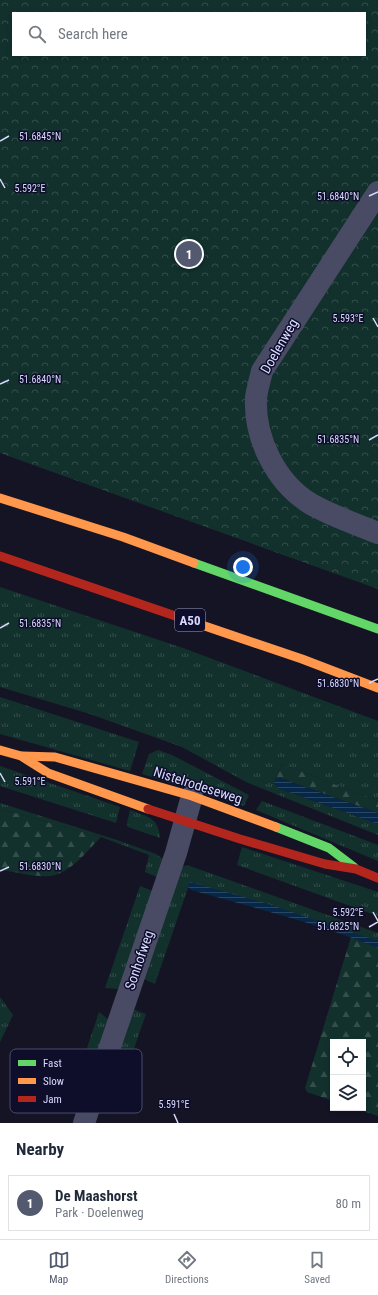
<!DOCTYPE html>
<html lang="en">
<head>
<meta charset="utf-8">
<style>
  :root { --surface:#fff; --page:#f6f6f7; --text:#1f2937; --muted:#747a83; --line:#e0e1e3; --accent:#53596e }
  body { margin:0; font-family:"Roboto Condensed",sans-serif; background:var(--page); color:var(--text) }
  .controls { position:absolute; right:12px; bottom:12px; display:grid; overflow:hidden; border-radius:0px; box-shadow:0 2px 6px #0003 }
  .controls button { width:36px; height:36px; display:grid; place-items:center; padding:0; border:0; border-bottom:1px solid var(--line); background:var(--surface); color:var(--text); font:20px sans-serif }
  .you { position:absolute; left:243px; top:567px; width:14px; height:14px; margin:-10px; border:3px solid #fff; border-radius:50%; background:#1a73e8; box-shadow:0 0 0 6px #1a73e833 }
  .badge { display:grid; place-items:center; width:26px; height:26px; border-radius:50%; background:var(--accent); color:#fff; font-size:13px; font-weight:700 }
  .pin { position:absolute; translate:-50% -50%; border:2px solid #fff; box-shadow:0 1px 4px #0006 }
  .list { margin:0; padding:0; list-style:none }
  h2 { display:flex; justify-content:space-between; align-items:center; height:52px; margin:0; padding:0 16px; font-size:17px }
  h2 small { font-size:13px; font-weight:400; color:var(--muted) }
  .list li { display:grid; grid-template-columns:26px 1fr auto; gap:12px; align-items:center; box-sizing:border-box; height:56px; margin:0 8px 8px; padding:0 8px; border:1px solid var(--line); border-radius:0px }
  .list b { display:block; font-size:15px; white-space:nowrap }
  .list p { margin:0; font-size:13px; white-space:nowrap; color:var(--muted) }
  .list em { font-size:13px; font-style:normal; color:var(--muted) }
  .icon { flex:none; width:22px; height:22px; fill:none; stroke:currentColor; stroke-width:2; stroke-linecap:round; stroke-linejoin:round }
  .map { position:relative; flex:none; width:378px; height:1123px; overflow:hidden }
  .search { position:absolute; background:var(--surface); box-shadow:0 2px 6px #0003; left:12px; right:12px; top:12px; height:44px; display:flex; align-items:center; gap:10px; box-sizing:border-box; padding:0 14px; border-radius:0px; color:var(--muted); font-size:15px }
  .sheet { height:116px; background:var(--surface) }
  nav { display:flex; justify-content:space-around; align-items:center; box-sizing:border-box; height:56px; border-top:1px solid var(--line); background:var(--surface); font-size:11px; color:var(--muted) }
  nav a { display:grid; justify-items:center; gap:2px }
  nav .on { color:var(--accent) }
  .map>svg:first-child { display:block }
  .grass { fill:url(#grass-tufts) }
  .forest { fill:url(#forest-firs) }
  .park { fill:url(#park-crowns); fill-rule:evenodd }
  .water { fill:url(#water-rules) }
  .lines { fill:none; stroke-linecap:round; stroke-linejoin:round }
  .street { stroke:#494b65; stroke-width:22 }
  .fast { stroke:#63d668; stroke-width:9 }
  .slow { stroke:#ff974d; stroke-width:9 }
  .jam { stroke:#b3261e; stroke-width:9 }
  .ticks { fill:none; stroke:#d7d9ff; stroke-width:1.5 }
  .labels { text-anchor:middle; stroke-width:3; stroke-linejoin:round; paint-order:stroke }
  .shield { fill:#0f0e2a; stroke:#9b9cbf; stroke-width:1 }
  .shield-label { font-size:13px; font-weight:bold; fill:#d7d9ff }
  .street-label { font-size:14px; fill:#d7d9ff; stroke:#0f0e2a }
  .key { fill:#0f0e2a; stroke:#4b4b6a; stroke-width:1 }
  .key-label { font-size:11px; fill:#d7d9ff }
  .ticks-label { font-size:10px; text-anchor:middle; fill:#d7d9ff; stroke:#0f0e2a; stroke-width:3; stroke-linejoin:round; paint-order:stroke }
</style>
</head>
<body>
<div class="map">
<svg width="378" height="1123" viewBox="0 0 378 1123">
  <defs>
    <pattern id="grass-tufts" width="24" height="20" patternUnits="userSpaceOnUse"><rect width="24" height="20" fill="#12312d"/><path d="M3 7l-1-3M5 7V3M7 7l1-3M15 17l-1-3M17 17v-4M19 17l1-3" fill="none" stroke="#344e4c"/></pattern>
    <pattern id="forest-firs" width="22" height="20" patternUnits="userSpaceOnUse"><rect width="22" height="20" fill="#12312d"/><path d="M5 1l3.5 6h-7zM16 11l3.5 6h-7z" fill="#344e4c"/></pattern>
    <pattern id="park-crowns" width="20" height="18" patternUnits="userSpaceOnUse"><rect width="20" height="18" fill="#12312d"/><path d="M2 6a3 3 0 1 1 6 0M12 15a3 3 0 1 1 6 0" fill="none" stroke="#344e4c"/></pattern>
    <pattern id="water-rules" width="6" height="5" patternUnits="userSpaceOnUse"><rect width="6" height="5" fill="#072748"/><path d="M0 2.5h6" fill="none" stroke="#2a4663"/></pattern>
  </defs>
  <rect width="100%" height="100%" fill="#151424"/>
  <!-- grass -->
  <g class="grass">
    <path d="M0 587 183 648 378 721V801L282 764 274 783 278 788 378 824V835L246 782 182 747 90 714 0 687Z"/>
    <path d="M0 697 139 742 130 771 0 734Z"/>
    <path d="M158 750 172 755 249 795 244 806 142 774 149 754Z"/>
    <path d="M0 766 120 807 116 823 0 786Z"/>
    <path d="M262 801 378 845V861L256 810Z"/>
    <path d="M0 803 117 840 156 854 163 859 157 877 145 872 149 855 101 837 0 809Z"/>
    <path d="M130 810C148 817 158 817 160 838L128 827 127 823Z"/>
    <path d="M242 847 378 892V916L237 865Z"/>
    <path d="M187 865 378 933V941L190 882 155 984 142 978 180 868Z"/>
    <path d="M140 886 153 891 119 989 105 988Z"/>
    <path d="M0 997 13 1015 0 1042Z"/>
    <path d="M132 1009 146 1014 130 1060 116 1054Z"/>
    <path d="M99 1012 109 1020 80 1102 70 1099Z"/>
  </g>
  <!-- forest -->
  <g class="forest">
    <path d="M282 764 378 801V813L280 778 276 779Z"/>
    <path d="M0 809 101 837C88 850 74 869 55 875 40 879 18 872 2 870L0 871Z"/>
    <path d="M351 937 378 948V1116L354 1108H363V1042H333V1101L307 1092 305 1088Z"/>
  </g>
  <!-- park -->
  <path class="park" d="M0 0H378V589L0 453ZM13 13H365V55H13Z"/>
  <!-- water -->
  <g class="water">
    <path d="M279 778 378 813V824L278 788 274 783 276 779Z"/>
    <path d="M190 882 265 903 378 941V948C318 923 254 908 191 890L188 887Z"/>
  </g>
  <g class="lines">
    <!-- street -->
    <g class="street">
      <path d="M378 192 262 371C260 380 257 389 256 398 254 438 276 483 311 504 332 516 356 524 378 533"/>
      <path d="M84 1123 176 853 192 796"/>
    </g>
    <!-- fast -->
    <g class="fast">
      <path d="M194 563 378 629"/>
      <path d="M276 827 329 848 354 867"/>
    </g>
    <!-- slow -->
    <g class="slow">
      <path d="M0 498 123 537 194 563"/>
      <path d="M193 622 302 659 378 688"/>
      <path d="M0 750 21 756 48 773 148 809"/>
      <path d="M22 756 55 757 192 796 276 827"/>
    </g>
    <!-- jam -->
    <g class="jam">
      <path d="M0 556 193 622"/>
      <path d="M148 809 240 839 325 864 356 869 378 878"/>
    </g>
  </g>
  <!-- ticks -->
  <path class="ticks" d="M0 141 9 136M0 179 5 188M369 196 378 192M373 318 378 327M0 384 9 380M369 440 378 435M0 628 9 623M369 683 378 679M0 773 5 782M0 871 9 867M373 912 378 921M369 927 378 922M174 1114 178 1123"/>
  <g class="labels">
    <!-- shield labels -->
    <rect class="shield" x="175" y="609" width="30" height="22" rx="3"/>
    <g class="shield-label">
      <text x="190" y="625">A50</text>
    </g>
    <!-- street labels -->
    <g class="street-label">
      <text transform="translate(279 346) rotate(-60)" y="5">Doelenweg</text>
      <text transform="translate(198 785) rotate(18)" y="5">Nistelrodeseweg</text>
      <text transform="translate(139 960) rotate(-71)" y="5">Sonhofweg</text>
    </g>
  </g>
  <!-- legend -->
  <rect x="10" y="1049" width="132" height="64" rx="6" class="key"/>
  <rect x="18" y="1060" width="18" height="6" fill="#63d668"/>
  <rect x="18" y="1078" width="18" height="6" fill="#ff974d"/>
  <rect x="18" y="1096" width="18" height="6" fill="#b3261e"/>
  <g class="key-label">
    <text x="43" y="1067">Fast</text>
    <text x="43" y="1085">Slow</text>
    <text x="43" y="1103">Jam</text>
  </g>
  <g class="ticks-label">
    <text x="40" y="140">51.6845°N</text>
    <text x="30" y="192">5.592°E</text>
    <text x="338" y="200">51.6840°N</text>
    <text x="348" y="322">5.593°E</text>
    <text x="40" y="383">51.6840°N</text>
    <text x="338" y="443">51.6835°N</text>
    <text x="40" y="627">51.6835°N</text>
    <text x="338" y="687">51.6830°N</text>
    <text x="30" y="785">5.591°E</text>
    <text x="40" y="870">51.6830°N</text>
    <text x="348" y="916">5.592°E</text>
    <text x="338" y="930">51.6825°N</text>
    <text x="174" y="1108">5.591°E</text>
  </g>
</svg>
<div class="controls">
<button><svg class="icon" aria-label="locate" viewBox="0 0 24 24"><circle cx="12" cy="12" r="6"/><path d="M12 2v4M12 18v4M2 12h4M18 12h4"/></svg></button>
<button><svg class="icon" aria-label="layers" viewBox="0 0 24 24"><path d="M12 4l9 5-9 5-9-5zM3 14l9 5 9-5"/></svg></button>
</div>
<div class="you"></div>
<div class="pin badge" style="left:189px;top:254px">1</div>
<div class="search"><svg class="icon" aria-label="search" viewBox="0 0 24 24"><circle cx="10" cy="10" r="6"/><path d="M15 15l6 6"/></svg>Search here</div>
</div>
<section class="sheet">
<h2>Nearby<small></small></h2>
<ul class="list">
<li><span class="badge">1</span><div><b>De Maashorst</b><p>Park · Doelenweg</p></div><em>80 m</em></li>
</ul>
</section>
<nav>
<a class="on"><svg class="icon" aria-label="map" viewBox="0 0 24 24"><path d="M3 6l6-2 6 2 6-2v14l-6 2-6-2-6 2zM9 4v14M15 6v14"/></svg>Map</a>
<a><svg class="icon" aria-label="directions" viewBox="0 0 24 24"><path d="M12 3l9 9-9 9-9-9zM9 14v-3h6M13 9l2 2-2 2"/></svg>Directions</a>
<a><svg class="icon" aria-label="saved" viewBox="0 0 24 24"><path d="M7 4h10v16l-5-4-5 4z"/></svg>Saved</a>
</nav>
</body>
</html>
